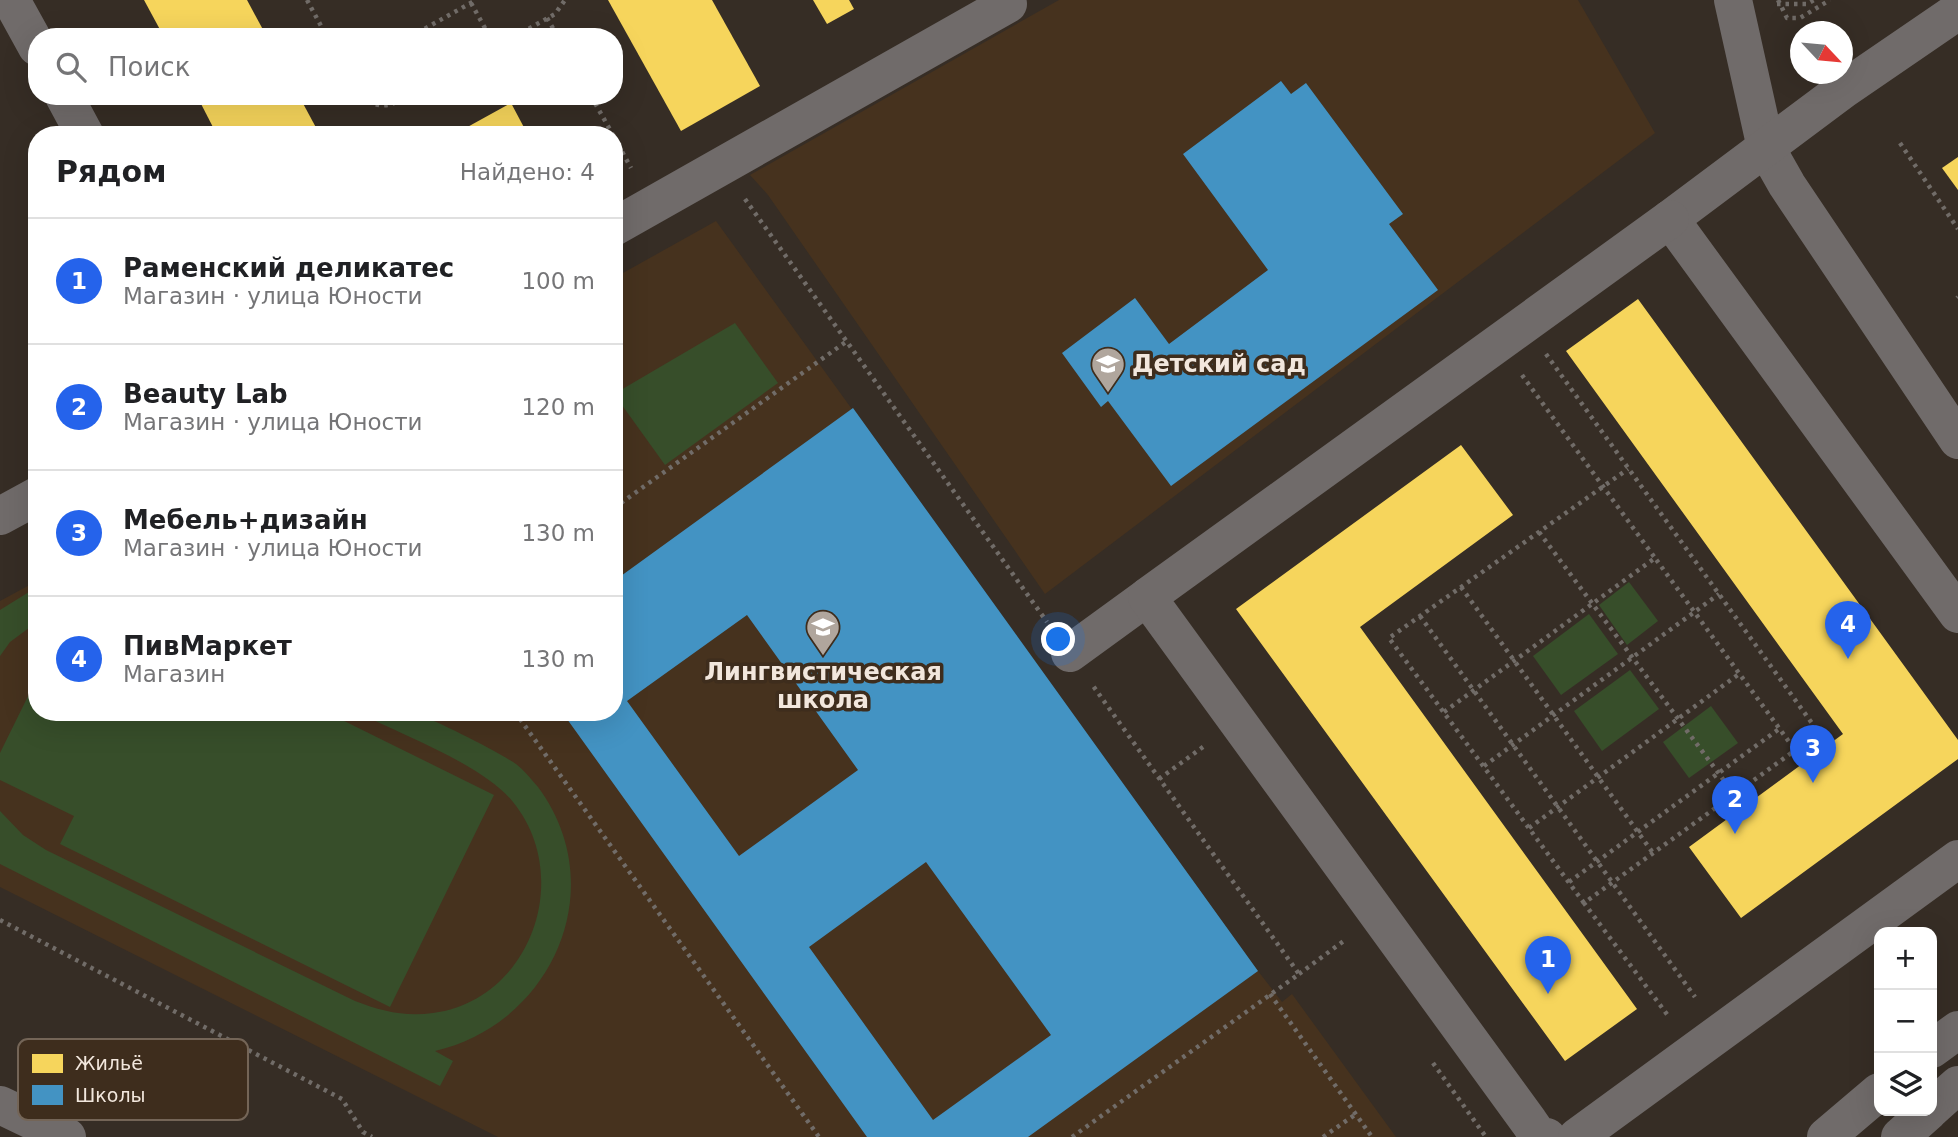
<!DOCTYPE html>
<html lang="ru">
<head>
<meta charset="utf-8">
<style>
  :root { --surface:#fff; --page:#f6f6f6; --text:#202124; --muted:#757577; --line:#e0e0e0; --accent:#2563eb }
  body { margin:0; font-family:"DejaVu Sans",sans-serif; background:var(--page); color:var(--text) }
  .controls { position:absolute; right:21px; bottom:21px; display:grid; overflow:hidden; border-radius:14px; box-shadow:0 7px 28px #0002 }
  .controls button { width:63px; height:63px; display:grid; place-items:center; padding:0; border:0; border-bottom:2px solid var(--line); background:var(--surface); color:var(--text); font:35px sans-serif }
  .compass { position:absolute; left:1790px; top:21px; width:63px; height:63px; border-radius:50%; background:var(--surface); box-shadow:0 7px 28px #0002; rotate:116deg }
  .you { position:absolute; left:1059px; top:640px; width:24px; height:24px; margin:-18px; border:5px solid #fff; border-radius:50%; background:#1a73e8; box-shadow:0 0 0 10px #1a73e833 }
  .badge { display:grid; place-items:center; width:46px; height:46px; border-radius:50%; background:var(--accent); color:#fff; font-size:23px; font-weight:700 }
  .pin { position:absolute; translate:-50% -58px; filter:drop-shadow(0 2px 4px #0008) }
  .pin::after { content:''; position:absolute; top:37px; width:24px; height:21px; background:inherit; clip-path:polygon(0 0,100% 0,50% 100%) }
  .list { margin:0; padding:0; list-style:none }
  h2 { display:flex; justify-content:space-between; align-items:center; height:91px; margin:0; padding:0 28px; font-size:30px }
  h2 small { font-size:23px; font-weight:400; color:var(--muted) }
  .list li { display:grid; grid-template-columns:46px 1fr auto; gap:21px; align-items:center; box-sizing:border-box; height:126px; padding:0 28px; border-top:2px solid var(--line) }
  .list b { display:block; font-size:26px; white-space:nowrap }
  .list p { margin:0; font-size:23px; white-space:nowrap; color:var(--muted) }
  .list em { font-size:23px; font-style:normal; color:var(--muted) }
  .icon { flex:none; width:38px; height:38px; fill:none; stroke:currentColor; stroke-width:2; stroke-linecap:round; stroke-linejoin:round }
  .map { position:relative; flex:none; width:1958px; height:1137px; overflow:hidden }
  .search { position:absolute; background:var(--surface); box-shadow:0 7px 28px #0002; left:28px; top:28px; width:595px; height:77px; display:flex; align-items:center; gap:18px; box-sizing:border-box; padding:0 24px; border-radius:28px; color:var(--muted); font-size:26px }
  .panel { position:absolute; background:var(--surface); box-shadow:0 7px 28px #0002; left:28px; top:126px; width:595px; height:595px; border-radius:28px }
  .map>svg:first-child { display:block }
  .built { fill:#46321e }
  .green { fill:#374e2a }
  .homes { fill:#f6d55c }
  .schools { fill:#4393c3; fill-rule:evenodd }
  .lines { fill:none; stroke-linecap:round; stroke-linejoin:round }
  .path { stroke:#716c68; stroke-width:4.5; stroke-dasharray:3.5 5; stroke-linecap:butt }
  .minor { stroke:#706b6a; stroke-width:38 }
  .labels { text-anchor:middle; stroke-width:7; stroke-linejoin:round; paint-order:stroke }
  .poi-label { font-size:24px; font-weight:bold; fill:#f2e7dd; stroke:#3e2d1d; text-anchor:start }
  .key { fill:#3e2d1d; stroke:#746557; stroke-width:2 }
  .key-label { font-size:19px; fill:#f2e7dd }
</style>
</head>
<body>
<div class="map">
<svg width="1958" height="1137" viewBox="0 0 1958 1137">
  <rect width="100%" height="100%" fill="#362d25"/>
  <!-- built -->
  <g class="built">
    <path d="M1059 0H1578L1655 133 1045 594 768 195 750 175Z"/>
    <path d="M716 221 1258 971 1282 1002 1292 994 1396 1137H498L0 887V601L37 581V712H614V278Z"/>
  </g>
  <!-- green -->
  <g class="green">
    <path d="M735 323 778 383 665 465 614 394Z"/>
    <path d="M1629 582 1658 621 1627 645 1599 605Z"/>
    <path d="M37 587V622L10 642 0 656V610Z"/>
    <path d="M1589 614 1618 654 1561 695 1533 656Z"/>
    <path d="M1630 670 1659 709 1602 751 1574 711Z"/>
    <path d="M37 678V712H326L494 795 390 1007 60 844 74 816 0 780V753Z"/>
    <path d="M1711 706 1738 743 1689 778 1663 742Z"/>
    <path d="M357 712C374 712 399 708 415 713 439 722 495 750 516 764 523 769 532 780 538 787 613 888 552 1024 435 1051L453 1061 440 1086 0 864V811L23 835 46 850 355 1001C381 1011 405 1017 433 1013 531 1000 574 877 513 802 482 764 402 735 357 712Z"/>
  </g>
  <!-- homes -->
  <g class="homes">
    <path d="M144 0H247L267 37H164Z"/>
    <path d="M608 0H712L760 86 681 131Z"/>
    <path d="M813 0H849L854 9 827 24Z"/>
    <path d="M197 96H299L320 135H217Z"/>
    <path d="M511 103 528 135H453Z"/>
    <path d="M1958 157V190L1942 168Z"/>
    <path d="M1638 299 1958 740V759L1741 918 1689 847 1843 734 1566 351Z"/>
    <path d="M1461 445 1513 515 1360 627 1637 1009 1565 1061 1236 609Z"/>
  </g>
  <!-- schools -->
  <g class="schools">
    <path d="M1281 81 1291 94 1306 83 1403 214 1389 224 1438 290 1171 486 1108 401 1101 407 1062 353 1135 298 1169 344 1268 270 1183 154Z"/>
    <path d="M853 408 1258 971 1028 1137H867L562 712H614V581ZM747 615 858 770 739 856 627 701ZM926 862 1051 1035 933 1120 809 947Z"/>
  </g>
  <g class="lines">
    <!-- path -->
    <g class="path">
      <path d="M307 0 327 37"/>
      <path d="M1778 0 1787 18H1800L1830 0"/>
      <path d="M471 3 490 37"/>
      <path d="M1777 4H1807L1814 0"/>
      <path d="M547 18 558 37"/>
      <path d="M410 37 476 0"/>
      <path d="M514 37 555 14 565 0"/>
      <path d="M361 96C379 110 389 107 408 96"/>
      <path d="M591 96 613 135"/>
      <path d="M614 137 631 168"/>
      <path d="M1900 143 1958 229"/>
      <path d="M745 199 1047 622"/>
      <path d="M1957 298 1958 297"/>
      <path d="M1546 354 1819 733 1584 903 1669 1017"/>
      <path d="M1522 375 1655 558"/>
      <path d="M614 508 847 341"/>
      <path d="M1539 532 1734 794"/>
      <path d="M1461 587 1653 853"/>
      <path d="M1420 616 1695 997"/>
      <path d="M515 712 819 1137"/>
      <path d="M1444 712 1655 558 1795 750"/>
      <path d="M1484 766 1719 594"/>
      <path d="M1159 779 1207 744"/>
      <path d="M1529 828 1739 674"/>
      <path d="M1569 882 1779 729"/>
      <path d="M1584 903 1389 638 1628 469"/>
      <path d="M0 920 342 1099 363 1132 372 1137"/>
      <path d="M1299 974 1345 940"/>
      <path d="M1270 994 1372 1137"/>
      <path d="M1433 1063 1486 1137"/>
      <path d="M1072 1137 1299 974 1091 683"/>
      <path d="M1323 1137 1356 1114"/>
    </g>
    <!-- minor -->
    <g class="minor">
      <path d="M11 0 37 47"/>
      <path d="M1733 0 1766 148 1787 185 1958 440"/>
      <path d="M1958 11 1844 89 1670 219 1958 614"/>
      <path d="M64 96 85 135"/>
      <path d="M614 227 1008 4"/>
      <path d="M0 516 37 496"/>
      <path d="M1070 653 1147 597"/>
      <path d="M1932 1049 1958 1030"/>
      <path d="M0 1105 67 1137"/>
      <path d="M1932 1108 1958 1085"/>
      <path d="M1547 1137 1538 1135 1529 1122 1147 597 1670 219"/>
      <path d="M1577 1137 1958 859"/>
      <path d="M1826 1137 1879 1092"/>
      <path d="M1900 1137 1929 1111"/>
    </g>
  </g>
  <!-- icons -->
  <defs>
    <g id="school-pin" transform="scale(1.75)"><path d="M0 17L-7.5 6A9.5 9.5 0 1 1 7.5 6Z" fill="#b0a69d" stroke="#3e2d1d"/><path d="M0-5L7-2L0 1L-7-2ZM-4 1L0 2.5L4 1V4Q0 6-4 4Z" fill="#fff"/></g>
  </defs>
  <g fill-rule="evenodd">
    <use href="#school-pin" x="1108" y="364"/>
    <use href="#school-pin" x="823" y="627"/>
  </g>
  <g class="labels">
    <!-- poi labels -->
    <g class="poi-label">
      <text x="1132" y="372">Детский сад</text>
      <text x="823" y="680" text-anchor="middle">Лингвистическая<tspan x="823" dy="28">школа</tspan></text>
    </g>
  </g>
  <!-- legend -->
  <rect x="18" y="1039" width="230" height="81" rx="10" class="key"/>
  <rect x="32" y="1054" width="31" height="19" fill="#f6d55c"/>
  <rect x="32" y="1085" width="31" height="20" fill="#4393c3"/>
  <g class="key-label">
    <text x="75" y="1070">Жильё</text>
    <text x="75" y="1102">Школы</text>
  </g>
</svg>
<div class="controls">
<button>+</button>
<button>−</button>
<button><svg class="icon" aria-label="layers" viewBox="0 0 24 24"><path d="M12 4l9 5-9 5-9-5zM3 14l9 5 9-5"/></svg></button>
</div>
<svg class="compass" viewBox="-18 -18 36 36"><path d="M0-13l5 13h-10z" fill="#e53935"/><path d="M0 13l5-13h-10z" fill="#757577"/></svg>
<div class="you"></div>
<div class="pin badge" style="left:1548px;top:994px">1</div>
<div class="pin badge" style="left:1735px;top:834px">2</div>
<div class="pin badge" style="left:1813px;top:783px">3</div>
<div class="pin badge" style="left:1848px;top:659px">4</div>
<div class="search"><svg class="icon" aria-label="search" viewBox="0 0 24 24"><circle cx="10" cy="10" r="6"/><path d="M15 15l6 6"/></svg>Поиск</div>
<section class="panel">
<h2>Рядом<small>Найдено: 4</small></h2>
<ul class="list">
<li><span class="badge">1</span><div><b>Раменский деликатес</b><p>Магазин · улица Юности</p></div><em>100 m</em></li>
<li><span class="badge">2</span><div><b>Beauty Lab</b><p>Магазин · улица Юности</p></div><em>120 m</em></li>
<li><span class="badge">3</span><div><b>Мебель+дизайн</b><p>Магазин · улица Юности</p></div><em>130 m</em></li>
<li><span class="badge">4</span><div><b>ПивМаркет</b><p>Магазин</p></div><em>130 m</em></li>
</ul>
</section>
</div>
</body>
</html>
